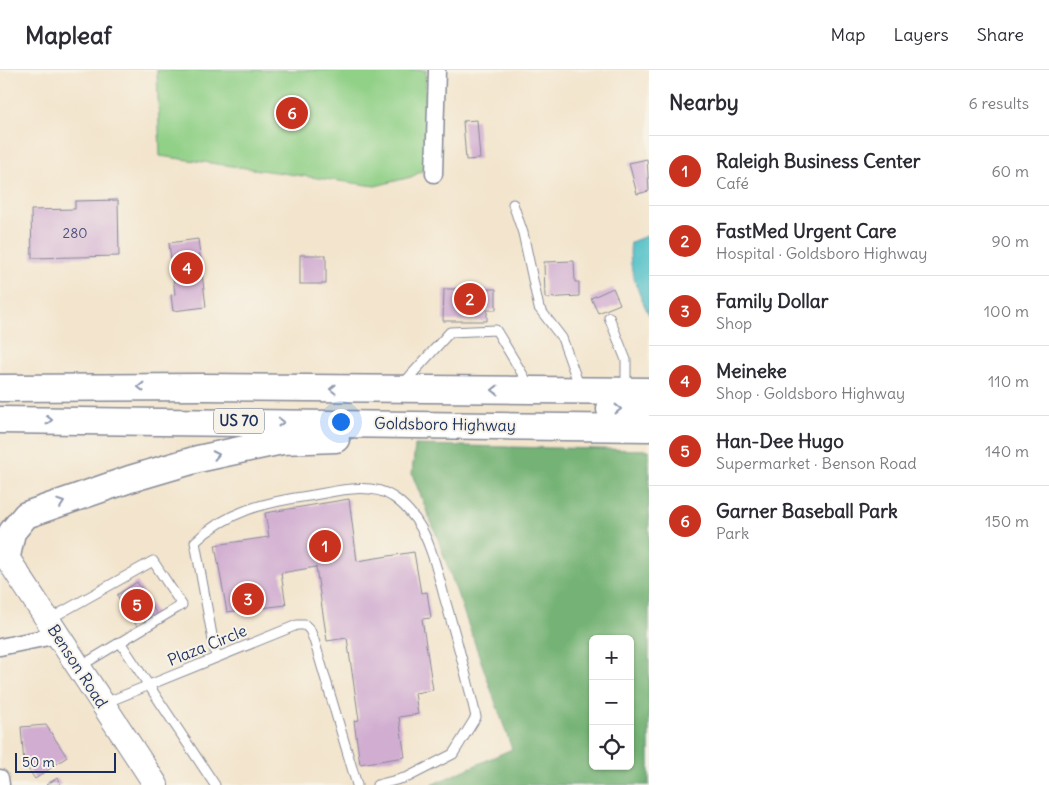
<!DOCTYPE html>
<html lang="en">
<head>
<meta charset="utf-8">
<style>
  :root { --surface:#fff; --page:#f2f2f3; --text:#2b2b33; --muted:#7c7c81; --line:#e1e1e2; --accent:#c8321e }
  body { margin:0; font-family:Delius,sans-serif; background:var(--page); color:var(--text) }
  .controls { position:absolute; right:15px; bottom:15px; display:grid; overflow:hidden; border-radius:8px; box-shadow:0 1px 4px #0004 }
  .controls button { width:45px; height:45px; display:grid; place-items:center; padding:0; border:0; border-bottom:1px solid var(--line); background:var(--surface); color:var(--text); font:25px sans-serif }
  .scale { position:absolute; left:15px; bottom:12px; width:101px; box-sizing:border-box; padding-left:5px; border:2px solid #1b2f5e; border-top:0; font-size:14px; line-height:18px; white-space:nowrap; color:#1b2f5e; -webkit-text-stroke:4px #f7f3e8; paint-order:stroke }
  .you { position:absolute; left:340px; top:351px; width:18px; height:18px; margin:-12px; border:4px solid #fff; border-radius:50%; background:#1a73e8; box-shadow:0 0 0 8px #1a73e833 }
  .badge { display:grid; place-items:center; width:32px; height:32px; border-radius:50%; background:var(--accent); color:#fff; font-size:16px; font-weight:700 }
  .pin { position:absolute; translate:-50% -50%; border:2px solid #fff; box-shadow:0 1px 5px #0006 }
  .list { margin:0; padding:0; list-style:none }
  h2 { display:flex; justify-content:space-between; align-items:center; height:65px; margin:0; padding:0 20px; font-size:21px }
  h2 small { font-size:16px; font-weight:400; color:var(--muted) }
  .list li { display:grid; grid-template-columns:32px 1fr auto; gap:15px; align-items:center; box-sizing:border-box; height:70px; padding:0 20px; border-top:1px solid var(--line) }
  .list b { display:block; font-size:19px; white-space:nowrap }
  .list p { margin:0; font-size:16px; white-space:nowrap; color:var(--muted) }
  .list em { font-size:16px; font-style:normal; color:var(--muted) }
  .icon { flex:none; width:28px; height:28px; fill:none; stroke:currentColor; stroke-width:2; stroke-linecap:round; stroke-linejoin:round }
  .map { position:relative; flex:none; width:649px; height:715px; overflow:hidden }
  header { display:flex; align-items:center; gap:30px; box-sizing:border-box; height:70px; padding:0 25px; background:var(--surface); border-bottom:1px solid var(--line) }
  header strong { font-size:24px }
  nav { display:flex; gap:28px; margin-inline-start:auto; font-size:18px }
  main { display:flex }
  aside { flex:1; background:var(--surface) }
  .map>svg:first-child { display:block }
  .green { fill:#91d087; stroke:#568072 }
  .forest { fill:#74b274; stroke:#487069; fill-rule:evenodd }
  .water { fill:#53c1c8; stroke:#377893 }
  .building { fill:#d1add1 }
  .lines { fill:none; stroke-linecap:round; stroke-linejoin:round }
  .service-casing { stroke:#878a96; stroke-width:11 }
  .minor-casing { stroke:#878a96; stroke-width:19 }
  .secondary-casing { stroke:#878a96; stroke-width:26 }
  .primary-casing { stroke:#878a96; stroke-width:29 }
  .service { stroke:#fff; stroke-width:9 }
  .minor { stroke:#fff; stroke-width:16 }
  .secondary { stroke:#fff; stroke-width:24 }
  .primary { stroke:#fff; stroke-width:26 }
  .oneway { stroke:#8d97ae }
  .labels { text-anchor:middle; stroke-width:4; stroke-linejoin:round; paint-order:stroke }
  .number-label { font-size:14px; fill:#484e7b }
  .shield { fill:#f7f3e8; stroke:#5d6a87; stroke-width:1 }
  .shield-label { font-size:15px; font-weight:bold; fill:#1b2f5e }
  .street-label { font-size:16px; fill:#1b2f5e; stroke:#f7f3e8 }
</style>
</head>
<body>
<header>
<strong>Mapleaf</strong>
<nav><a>Map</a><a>Layers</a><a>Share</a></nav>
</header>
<main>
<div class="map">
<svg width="649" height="715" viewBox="0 0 649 715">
  <rect width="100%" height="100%" fill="#f7f3e8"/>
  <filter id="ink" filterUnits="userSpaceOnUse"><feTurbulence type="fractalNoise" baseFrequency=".02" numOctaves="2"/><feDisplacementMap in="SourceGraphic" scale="10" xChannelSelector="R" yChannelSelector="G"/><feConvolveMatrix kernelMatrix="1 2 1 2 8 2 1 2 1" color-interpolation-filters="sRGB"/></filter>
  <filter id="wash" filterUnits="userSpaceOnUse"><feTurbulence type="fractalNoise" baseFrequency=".0096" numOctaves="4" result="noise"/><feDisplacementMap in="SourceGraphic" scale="20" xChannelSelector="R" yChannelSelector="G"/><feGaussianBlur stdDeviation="1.12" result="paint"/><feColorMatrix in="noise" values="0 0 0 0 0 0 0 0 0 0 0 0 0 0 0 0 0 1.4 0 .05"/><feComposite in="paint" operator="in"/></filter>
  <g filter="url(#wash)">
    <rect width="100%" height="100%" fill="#f3e5cd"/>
    <!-- green -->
    <path class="green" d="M157 0H426L424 100 411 107 375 116 160 86Z"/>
    <!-- forest -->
    <path class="forest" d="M415 375 649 380V715H431L512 679 438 469 412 404ZM593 569H630V696H593Z"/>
    <!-- water -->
    <path class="water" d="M649 165V245C638 222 627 197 631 172Z"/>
    <g id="blocks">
      <!-- building -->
      <g class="building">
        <path d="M477 50 480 89 466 90 463 51Z"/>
        <path d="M647 89 649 121 637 124 629 93Z"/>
        <path d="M118 130 119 186 32 188 31 140 75 139V131Z"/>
        <path d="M198 169 206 237 173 241 171 225 175 224 169 173Z"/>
        <rect x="300" y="185" width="26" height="29"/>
        <path d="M574 191 575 212H579V226L545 228 544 192Z"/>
        <path d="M613 218 620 234 598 243 591 228Z"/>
        <path d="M444 219H496V240H487V251H443Z"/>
        <path d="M349 429 357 491 414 482 421 523 427 522 431 548 422 549 433 620 415 623 418 644 399 647 405 687 360 694 354 651 359 650 347 568 327 571 316 497 281 503 286 535 227 542 215 475 269 467 265 443Z"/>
        <path d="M137 512 158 546 138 558 117 525Z"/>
        <path d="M46 655 67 687 35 709 24 693 21 657Z"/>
        <path d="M57 708 61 715H46Z"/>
      </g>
    </g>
  </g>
  <g filter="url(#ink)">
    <use href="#blocks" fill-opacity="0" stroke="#878a96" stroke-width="1"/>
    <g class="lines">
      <!-- service casing -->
      <g class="service-casing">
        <g id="service">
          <path d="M513 134 523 163 539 238 562 268 580 318"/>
          <path d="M609 247 626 290V318"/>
          <path d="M402 315 450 262 496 260 529 315"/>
          <path d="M48 550 153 491 182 535 79 597"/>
          <path d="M120 572 215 715"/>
          <path d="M216 587 195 472C226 442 265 432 308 426 334 422 370 411 393 427 404 434 415 447 421 458 432 478 438 504 444 526 456 567 467 607 476 647L453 684 408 707 377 715"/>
          <path d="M105 633 297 555H305L310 560 314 570 357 715"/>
        </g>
      </g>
      <!-- minor casing -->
      <g class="minor-casing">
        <g id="minor">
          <path d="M434 104 437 0"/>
          <path d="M0 577 58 565"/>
          <path d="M0 708 1 715"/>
        </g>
      </g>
      <!-- secondary casing -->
      <g class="secondary-casing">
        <path id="secondary" d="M0 477 156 715"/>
      </g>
      <!-- primary casing -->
      <g class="primary-casing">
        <g id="primary">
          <path d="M0 318 203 317 649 321"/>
          <path d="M610 339H649"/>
          <path d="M0 350 649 358"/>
          <path d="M0 484 7 486 12 462 26 445 130 409 198 389 282 371 336 369"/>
        </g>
      </g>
      <!-- service -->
      <use href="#service" class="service"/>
      <!-- minor -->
      <use href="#minor" class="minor"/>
      <!-- secondary -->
      <use href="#secondary" class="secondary"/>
      <!-- primary -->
      <use href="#primary" class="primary"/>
    </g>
    <!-- one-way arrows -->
    <defs><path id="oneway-chevron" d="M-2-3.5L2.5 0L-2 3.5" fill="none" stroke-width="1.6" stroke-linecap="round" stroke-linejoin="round" transform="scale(1.25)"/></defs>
    <g class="oneway">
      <use href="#oneway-chevron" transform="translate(141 317) rotate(180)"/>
      <use href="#oneway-chevron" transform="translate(333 319) rotate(-179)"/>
      <use href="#oneway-chevron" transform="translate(495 320) rotate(180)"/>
      <use href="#oneway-chevron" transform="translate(618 339)"/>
      <use href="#oneway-chevron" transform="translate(49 350)"/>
      <use href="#oneway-chevron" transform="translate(281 352) rotate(1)"/>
      <use href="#oneway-chevron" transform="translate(216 385) rotate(-12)"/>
      <use href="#oneway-chevron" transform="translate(61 433) rotate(-19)"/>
    </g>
  </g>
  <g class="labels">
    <!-- number labels -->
    <g class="number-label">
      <text x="75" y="168">280</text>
    </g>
    <!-- shield labels -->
    <rect class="shield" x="214" y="338.5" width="50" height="25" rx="4"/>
    <g class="shield-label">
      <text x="239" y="356">US 70</text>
    </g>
    <!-- street labels -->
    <g class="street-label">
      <text transform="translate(445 354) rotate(1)" y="6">Goldsboro Highway</text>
      <text transform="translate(207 575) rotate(-22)" y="6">Plaza Circle</text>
      <text transform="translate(78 596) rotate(57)" y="6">Benson Road</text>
    </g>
  </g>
</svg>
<div class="controls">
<button>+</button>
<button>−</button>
<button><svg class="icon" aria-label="locate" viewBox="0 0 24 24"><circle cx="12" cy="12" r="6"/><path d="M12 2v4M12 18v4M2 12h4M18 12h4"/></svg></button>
</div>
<div class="scale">50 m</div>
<div class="you"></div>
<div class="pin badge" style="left:325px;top:476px">1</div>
<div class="pin badge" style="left:470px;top:229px">2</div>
<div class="pin badge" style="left:248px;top:529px">3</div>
<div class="pin badge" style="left:187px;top:198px">4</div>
<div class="pin badge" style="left:137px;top:535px">5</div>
<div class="pin badge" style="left:292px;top:43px">6</div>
</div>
<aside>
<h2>Nearby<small>6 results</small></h2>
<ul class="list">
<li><span class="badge">1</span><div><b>Raleigh Business Center</b><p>Café</p></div><em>60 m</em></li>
<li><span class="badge">2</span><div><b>FastMed Urgent Care</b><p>Hospital · Goldsboro Highway</p></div><em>90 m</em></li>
<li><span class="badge">3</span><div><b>Family Dollar</b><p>Shop</p></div><em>100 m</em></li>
<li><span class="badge">4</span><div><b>Meineke</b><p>Shop · Goldsboro Highway</p></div><em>110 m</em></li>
<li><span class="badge">5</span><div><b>Han-Dee Hugo</b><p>Supermarket · Benson Road</p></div><em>140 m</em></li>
<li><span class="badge">6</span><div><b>Garner Baseball Park</b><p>Park</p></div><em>150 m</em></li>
</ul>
</aside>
</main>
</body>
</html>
